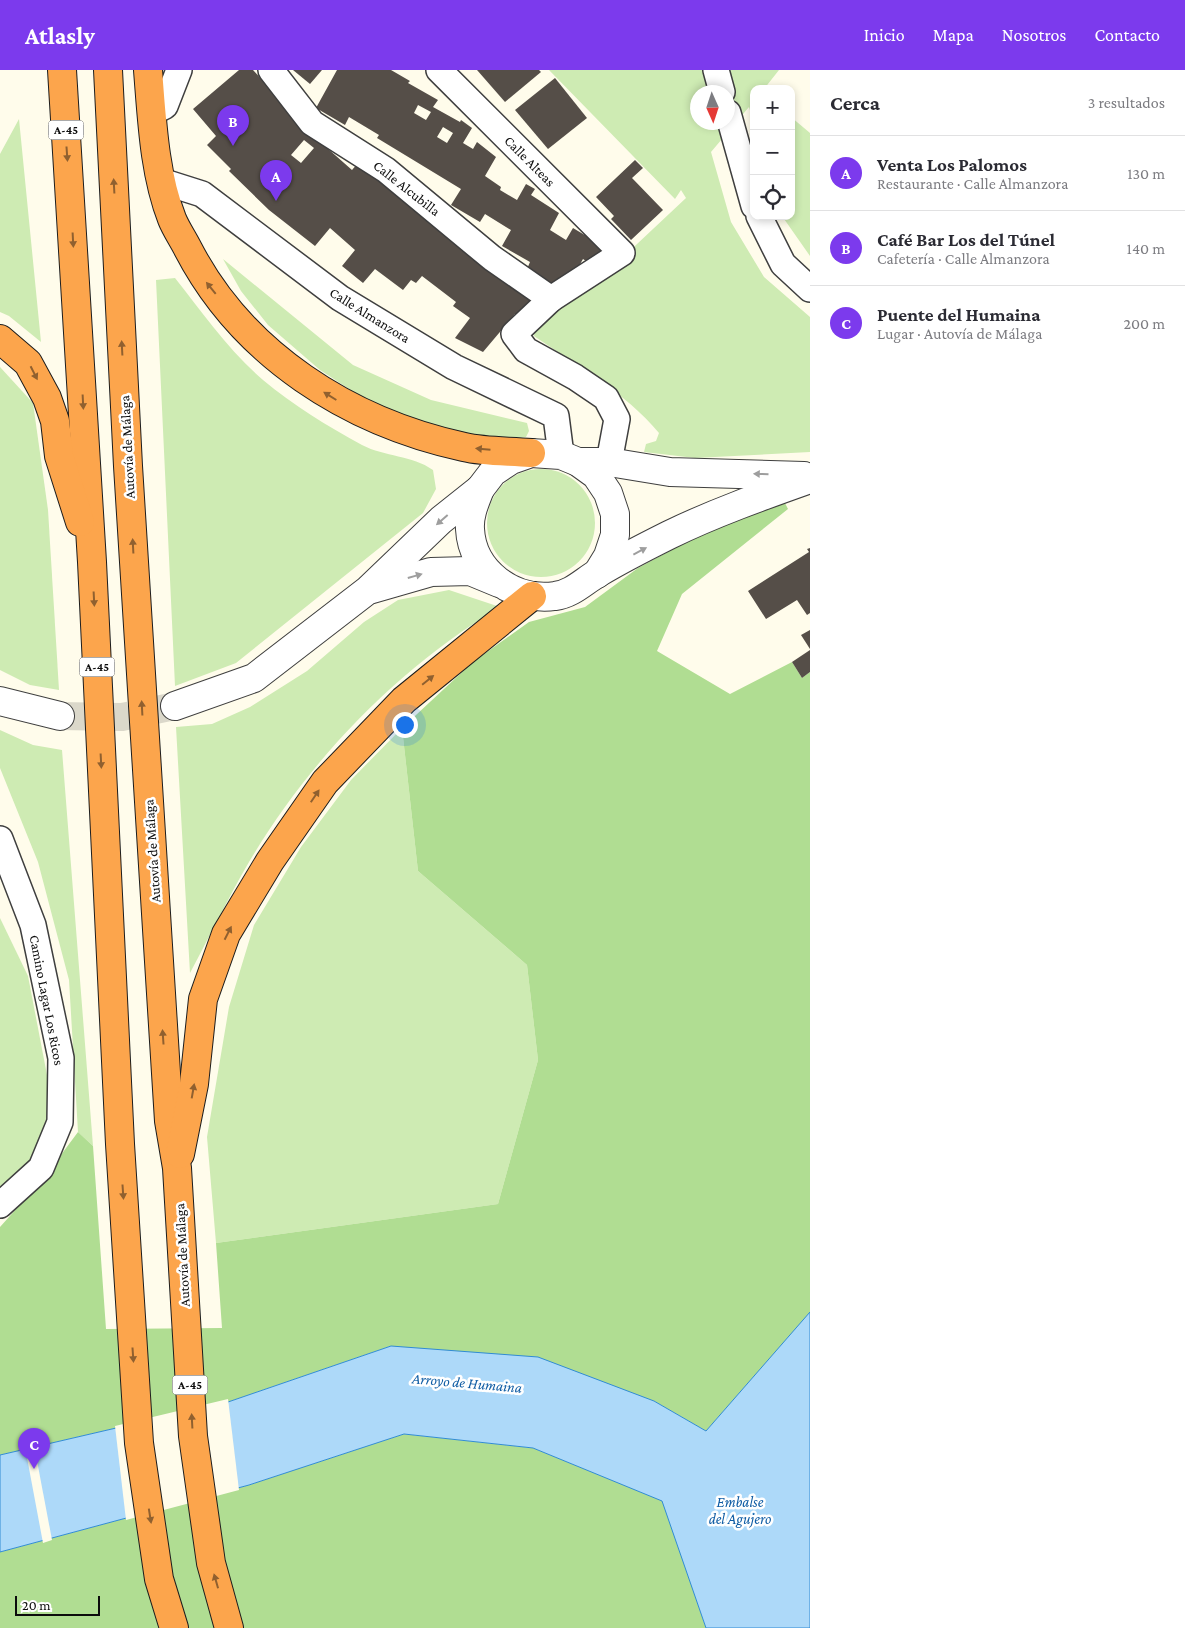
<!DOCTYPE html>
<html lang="es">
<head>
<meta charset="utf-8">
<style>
  :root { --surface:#fff; --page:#f2f2f3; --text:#2b2b33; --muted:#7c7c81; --line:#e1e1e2; --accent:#7c3aed }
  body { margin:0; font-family:"Crimson Pro",serif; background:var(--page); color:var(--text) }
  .controls { position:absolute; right:15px; top:15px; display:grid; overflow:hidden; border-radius:10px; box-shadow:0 2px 8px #0003 }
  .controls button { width:45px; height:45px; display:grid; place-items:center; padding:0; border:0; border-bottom:1px solid var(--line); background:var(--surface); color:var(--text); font:25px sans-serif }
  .compass { position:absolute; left:690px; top:15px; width:45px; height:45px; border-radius:50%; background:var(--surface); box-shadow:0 2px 8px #0003; rotate:177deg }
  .scale { position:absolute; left:15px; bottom:12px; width:85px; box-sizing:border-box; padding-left:5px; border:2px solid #0c0c0c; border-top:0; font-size:14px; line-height:18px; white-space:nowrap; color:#0c0c0c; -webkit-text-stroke:4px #fff; paint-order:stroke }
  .you { position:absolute; left:404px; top:654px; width:18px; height:18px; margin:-12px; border:4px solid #fff; border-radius:50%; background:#1a73e8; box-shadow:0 0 0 8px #1a73e833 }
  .badge { display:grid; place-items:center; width:32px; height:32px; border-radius:50%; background:var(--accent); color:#fff; font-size:16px; font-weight:700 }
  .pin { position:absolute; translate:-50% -41px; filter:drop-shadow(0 1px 2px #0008) }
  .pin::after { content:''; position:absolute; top:26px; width:18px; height:15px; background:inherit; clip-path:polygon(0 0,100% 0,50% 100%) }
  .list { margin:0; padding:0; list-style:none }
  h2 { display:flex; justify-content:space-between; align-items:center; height:65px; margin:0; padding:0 20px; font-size:21px }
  h2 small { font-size:16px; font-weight:400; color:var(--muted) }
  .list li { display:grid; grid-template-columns:32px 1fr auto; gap:15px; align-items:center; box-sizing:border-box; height:75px; padding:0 20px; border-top:1px solid var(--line) }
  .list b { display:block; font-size:19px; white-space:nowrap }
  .list p { margin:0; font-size:16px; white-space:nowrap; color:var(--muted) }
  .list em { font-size:16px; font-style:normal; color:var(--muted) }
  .icon { flex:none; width:28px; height:28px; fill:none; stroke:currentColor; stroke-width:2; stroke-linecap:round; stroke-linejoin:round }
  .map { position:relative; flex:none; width:810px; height:1558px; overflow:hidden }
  header { display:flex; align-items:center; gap:30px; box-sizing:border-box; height:70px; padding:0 25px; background:var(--accent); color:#fff }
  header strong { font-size:24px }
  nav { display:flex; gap:28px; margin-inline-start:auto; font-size:18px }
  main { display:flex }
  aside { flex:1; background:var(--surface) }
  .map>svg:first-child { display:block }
  .green { fill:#ceebb3; fill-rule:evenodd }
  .forest { fill:#b0dd92 }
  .water { fill:#add9f9; stroke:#308bd4 }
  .pier { fill:#fffceb }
  .building { fill:#554e48; fill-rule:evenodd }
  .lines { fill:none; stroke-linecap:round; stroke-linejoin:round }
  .tertiary-tunnel { stroke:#dbd8ca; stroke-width:28; stroke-dasharray:28 14; stroke-linecap:butt }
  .minor-casing { stroke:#3f3f3f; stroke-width:28 }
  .tertiary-casing { stroke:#3f3f3f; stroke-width:30 }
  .motorway-casing { stroke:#1d1d1d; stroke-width:30 }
  .minor { stroke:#fff; stroke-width:25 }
  .tertiary { stroke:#fff; stroke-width:28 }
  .motorway { stroke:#fca54c; stroke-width:28 }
  .oneway { fill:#90602f }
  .oneway2 { fill:#9e9e9e }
  .labels { text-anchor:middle; stroke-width:5; stroke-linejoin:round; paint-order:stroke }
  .shield { fill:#fff; stroke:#555; stroke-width:1 }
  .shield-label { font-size:12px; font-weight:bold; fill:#0c0c0c }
  .street-label { font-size:14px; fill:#0c0c0c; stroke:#fff }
  .water-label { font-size:15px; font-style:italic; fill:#0f5ca4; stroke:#fff }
</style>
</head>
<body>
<header>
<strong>Atlasly</strong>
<nav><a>Inicio</a><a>Mapa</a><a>Nosotros</a><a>Contacto</a></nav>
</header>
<main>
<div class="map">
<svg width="810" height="1558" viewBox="0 0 810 1558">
  <rect width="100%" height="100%" fill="#fffceb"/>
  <!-- green -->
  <g class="green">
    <path d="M549 0H779L764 19H754V54L749 37 711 82 731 152 764 207 810 247V382L695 388 644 382 646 374 656 371 659 363C625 322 577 296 534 266L536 248 620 190 686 128 681 120 675 129ZM698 22H728V52H698Z"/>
    <path d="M791 47 810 63V186L782 146H791Z"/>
    <path d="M19 49 41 272 9 246 0 242V84Z"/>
    <path d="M223 189 353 295 431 330 527 353 529 361 526 367 498 371 420 352 366 330 320 300 268 255 241 221Z"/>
    <path d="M175 208C202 242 230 282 263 310 293 335 327 356 362 375 385 387 412 385 433 400L436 419 423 443 236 593 175 616 156 210Z"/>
    <path d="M0 297 33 333 48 440 59 620 30 615 0 600Z"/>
    <circle cx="541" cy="453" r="54"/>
    <path d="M449 520 500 537C398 598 310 689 249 792 228 828 210 866 190 903L176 657 212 654 250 637 307 601 364 552 398 530Z"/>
    <path d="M402 658 418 801 527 895 538 990 498 1134 216 1173 207 1067 229 937 254 855 301 777 351 710Z"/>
    <path d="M0 660 33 675 62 680 93 1076 78 1062 69 910 38 792 0 698Z"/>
    <path d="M0 848 28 906 52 1031 31 1096 0 1124Z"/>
  </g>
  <!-- forest -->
  <g class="forest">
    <path d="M785 433 788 439 682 524 657 581 730 624 792 592 802 608 810 602V1242L808 1245 706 1361 654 1331 391 1276 228 1332 0 1385V1157L43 1109 78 1062 93 1076 106 1259 222 1258 216 1173 498 1134 538 990 527 895 418 801 402 658 473 592 529 552 585 537 638 498 714 457Z"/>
    <path d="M404 1364 533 1378 663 1431 706 1558H0V1482L249 1415Z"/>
  </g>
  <!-- water -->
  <path class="water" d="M810 1242V1558H706L662 1431 533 1378 404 1364 249 1415 0 1482V1385L228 1332 391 1276 538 1287 654 1331 706 1361Z"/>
  <!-- pier -->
  <g class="pier">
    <path d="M228 1329 239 1420 126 1450 115 1356Z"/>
    <path d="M34 1375 52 1470 43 1473 25 1377Z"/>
  </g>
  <!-- building -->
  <g class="building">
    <path d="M239 0H253L310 63 352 100 358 93 531 229 518 246 515 244 483 282 455 268 470 248 453 236 456 232 422 206 416 213 411 210 403 220 375 199 363 213 342 196 355 180 330 158 315 176 269 140 229 101 231 99 207 75 216 66 193 39ZM304 70 314 78 301 93 291 85Z"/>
    <path d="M293 0H322L310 14Z"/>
    <path d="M337 0H391L410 11 408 13 438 30 433 37 460 52 461 50 472 58 463 73 473 79 477 72 496 87 485 106 501 117 500 120 517 130 526 114 535 119 531 125 559 143 550 160 566 170 573 158 603 176 593 196 583 189 575 203 558 218 527 199 530 192 502 176 511 160 485 144 480 152 451 135 461 119 377 68 379 65 349 47 345 55 316 38ZM418 35 431 42 426 50 414 43ZM443 57 453 63 447 73 437 67Z"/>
    <path d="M477 0H539L541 2 505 32Z"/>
    <path d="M555 8 587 48 548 79 515 40Z"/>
    <path d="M635 90 643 98 632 108 663 140 631 170 611 149 614 146 596 127Z"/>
    <path d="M810 478V543L807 545 797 530 766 549 748 521 809 482 807 479Z"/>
    <path d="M810 560V579L801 565Z"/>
    <path d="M810 580V602L802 608 792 592Z"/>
  </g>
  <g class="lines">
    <!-- tertiary-tunnel -->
    <path class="tertiary-tunnel" d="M60 646 122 647 175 636"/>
    <!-- minor casing -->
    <g class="minor-casing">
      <g id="minor">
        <path d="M271 0 312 53 386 100 492 188 551 229"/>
        <path d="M439 0 622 183 551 229 514 264 526 280 575 307 606 328 617 349 609 392"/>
        <path d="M716 0 722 22"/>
        <path d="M151 43 165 36 179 0"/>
        <path d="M728 43 754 136"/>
        <path d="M161 111 202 124 340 228 454 297 556 346 561 385"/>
        <path d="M759 146 783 194 810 219"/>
        <path d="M0 769 33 855 61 988 60 1052 41 1098 0 1135"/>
      </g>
    </g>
    <!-- tertiary casing -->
    <g class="tertiary-casing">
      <g id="tertiary">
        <path d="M578 392H609L670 402 804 406"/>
        <path d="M480 419C475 432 469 445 470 459 472 502 514 532 555 526 572 524 584 511 598 503 621 489 645 477 669 465 714 443 762 426 810 409"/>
        <path d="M372 519 431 502 470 501 499 513"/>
        <path d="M0 631 60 646"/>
        <path d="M175 636 254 608 368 520 441 450 480 419 493 402 511 390 531 383 561 385 578 392 596 405 608 423 615 444V465L608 486 597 504"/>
      </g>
    </g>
    <!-- motorway casing -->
    <g class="motorway-casing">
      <g id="motorway">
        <path d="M62 0 92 492 120 1074 139 1373 159 1509 174 1558"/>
        <path d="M108 0 128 396 169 1051 177 1098 193 1366 211 1493 229 1558"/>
        <path d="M148 0C152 49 154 103 172 149 176 159 183 169 188 179 243 285 349 352 464 377 485 382 509 381 531 383"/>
        <path d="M0 269 28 293 47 328 55 351 59 386 80 452"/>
        <path d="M180 1084 194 1014 203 929 226 864 270 791 325 712 404 630 532 526"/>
      </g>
    </g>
    <!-- minor -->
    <use href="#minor" class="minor"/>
    <!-- tertiary -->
    <use href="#tertiary" class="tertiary"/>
    <!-- motorway -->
    <use href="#motorway" class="motorway"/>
  </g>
  <!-- one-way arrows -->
  <defs><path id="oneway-solid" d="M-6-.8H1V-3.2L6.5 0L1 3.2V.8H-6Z" transform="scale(1.25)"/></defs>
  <g class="oneway">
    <use href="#oneway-solid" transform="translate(67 84) rotate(86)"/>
    <use href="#oneway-solid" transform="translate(114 116) rotate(-93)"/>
    <use href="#oneway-solid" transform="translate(73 170) rotate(87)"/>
    <use href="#oneway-solid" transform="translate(211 218) rotate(-129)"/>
    <use href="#oneway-solid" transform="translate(122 278) rotate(-93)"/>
    <use href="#oneway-solid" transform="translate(34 303) rotate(63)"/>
    <use href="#oneway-solid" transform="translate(330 326) rotate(-148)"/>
    <use href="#oneway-solid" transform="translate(83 332) rotate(87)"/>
    <use href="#oneway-solid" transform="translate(483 379) rotate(-175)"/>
    <use href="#oneway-solid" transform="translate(133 476) rotate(-93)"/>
    <use href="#oneway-solid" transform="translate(94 529) rotate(87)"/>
    <use href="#oneway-solid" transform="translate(428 610) rotate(-39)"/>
    <use href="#oneway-solid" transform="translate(142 638) rotate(-93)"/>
    <use href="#oneway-solid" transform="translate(101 691) rotate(87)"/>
    <use href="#oneway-solid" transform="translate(315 726) rotate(-56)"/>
    <use href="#oneway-solid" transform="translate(228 863) rotate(-63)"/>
    <use href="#oneway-solid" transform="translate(163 967) rotate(-94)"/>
    <use href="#oneway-solid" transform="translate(193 1021) rotate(-80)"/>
    <use href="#oneway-solid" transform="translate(123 1122) rotate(86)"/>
    <use href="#oneway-solid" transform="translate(133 1285) rotate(86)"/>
    <use href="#oneway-solid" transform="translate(192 1351) rotate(-93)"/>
    <use href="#oneway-solid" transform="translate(150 1446) rotate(81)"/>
    <use href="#oneway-solid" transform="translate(216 1511) rotate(-106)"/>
  </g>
  <g class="oneway2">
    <use href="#oneway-solid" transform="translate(761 404) rotate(-178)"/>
    <use href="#oneway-solid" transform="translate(442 450) rotate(139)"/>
    <use href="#oneway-solid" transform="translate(640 481) rotate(-28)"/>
    <use href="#oneway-solid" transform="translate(415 506) rotate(-16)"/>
  </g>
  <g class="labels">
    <!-- shield labels -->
    <g class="shield">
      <rect x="48.5" y="50.5" width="35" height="19" rx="4"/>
      <rect x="79.5" y="587.5" width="35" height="19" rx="4"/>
      <rect x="172.5" y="1305.5" width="35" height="19" rx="4"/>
    </g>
    <g class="shield-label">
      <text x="66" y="64">A-45</text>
      <text x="97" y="601">A-45</text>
      <text x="190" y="1319">A-45</text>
    </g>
    <!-- street labels -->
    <g class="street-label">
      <text transform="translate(530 91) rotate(45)" y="5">Calle Alteas</text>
      <text transform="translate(407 118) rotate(38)" y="5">Calle Alcubilla</text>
      <text transform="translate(370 245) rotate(32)" y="5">Calle Almanzora</text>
      <text transform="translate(127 377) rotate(-93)" y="5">Autovía de Málaga</text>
      <text transform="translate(152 781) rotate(-94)" y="5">Autovía de Málaga</text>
      <text transform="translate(47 930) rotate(79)" y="5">Camino Lagar Los Ricos</text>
      <text transform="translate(182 1185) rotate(-93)" y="5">Autovía de Málaga</text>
    </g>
    <!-- water labels -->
    <g class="water-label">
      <text transform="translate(467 1313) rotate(5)" y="5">Arroyo de Humaina</text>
      <text x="740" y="1437">Embalse<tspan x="740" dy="17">del Agujero</tspan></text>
    </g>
  </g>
</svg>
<div class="controls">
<button>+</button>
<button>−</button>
<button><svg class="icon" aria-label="locate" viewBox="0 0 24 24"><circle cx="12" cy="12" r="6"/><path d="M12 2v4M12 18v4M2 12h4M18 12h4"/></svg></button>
</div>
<svg class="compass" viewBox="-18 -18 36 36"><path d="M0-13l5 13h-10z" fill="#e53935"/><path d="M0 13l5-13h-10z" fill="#7c7c81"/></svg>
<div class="scale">20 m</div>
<div class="you"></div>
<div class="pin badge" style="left:276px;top:131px">A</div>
<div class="pin badge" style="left:233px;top:76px">B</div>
<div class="pin badge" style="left:34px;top:1399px">C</div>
</div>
<aside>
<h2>Cerca<small>3 resultados</small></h2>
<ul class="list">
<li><span class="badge">A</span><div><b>Venta Los Palomos</b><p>Restaurante · Calle Almanzora</p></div><em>130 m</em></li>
<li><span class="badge">B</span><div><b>Café Bar Los del Túnel</b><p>Cafetería · Calle Almanzora</p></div><em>140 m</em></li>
<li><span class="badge">C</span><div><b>Puente del Humaina</b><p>Lugar · Autovía de Málaga</p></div><em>200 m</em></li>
</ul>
</aside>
</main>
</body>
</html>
